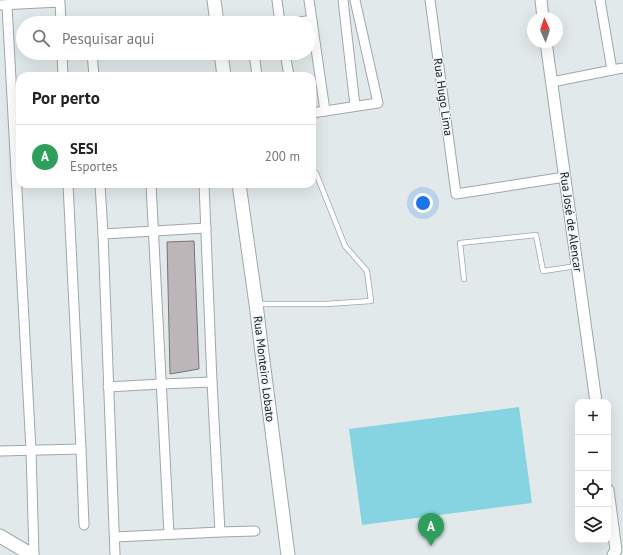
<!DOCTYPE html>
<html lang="pt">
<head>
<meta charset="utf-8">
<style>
  :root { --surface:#fff; --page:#f6f6f6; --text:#222; --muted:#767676; --line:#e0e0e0; --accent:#c9407a }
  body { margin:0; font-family:"PT Sans",sans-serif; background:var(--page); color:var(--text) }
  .controls { position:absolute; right:12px; bottom:12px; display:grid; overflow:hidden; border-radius:8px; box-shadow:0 4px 16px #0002 }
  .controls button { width:36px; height:36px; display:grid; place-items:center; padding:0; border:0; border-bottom:1px solid var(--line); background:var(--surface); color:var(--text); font:20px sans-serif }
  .compass { position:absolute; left:527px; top:12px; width:36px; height:36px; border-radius:50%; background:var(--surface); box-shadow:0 4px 16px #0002; rotate:357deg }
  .you { position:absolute; left:423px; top:203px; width:14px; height:14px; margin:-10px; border:3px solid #fff; border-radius:50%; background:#1a73e8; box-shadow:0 0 0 6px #1a73e833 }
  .badge { display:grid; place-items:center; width:26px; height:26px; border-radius:50%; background:var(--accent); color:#fff; font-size:13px; font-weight:700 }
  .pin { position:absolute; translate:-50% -33px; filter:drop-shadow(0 1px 2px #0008) }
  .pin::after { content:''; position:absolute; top:21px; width:14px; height:12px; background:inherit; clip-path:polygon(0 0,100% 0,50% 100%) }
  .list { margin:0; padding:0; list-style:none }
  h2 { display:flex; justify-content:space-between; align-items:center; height:52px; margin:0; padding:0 16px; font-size:17px }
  h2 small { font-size:13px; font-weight:400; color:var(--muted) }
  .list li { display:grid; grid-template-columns:26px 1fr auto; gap:12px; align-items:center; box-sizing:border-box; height:64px; padding:0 16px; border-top:1px solid var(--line) }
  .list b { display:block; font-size:15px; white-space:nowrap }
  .list p { margin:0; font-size:13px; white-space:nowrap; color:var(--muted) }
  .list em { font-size:13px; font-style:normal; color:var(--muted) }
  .icon { flex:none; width:22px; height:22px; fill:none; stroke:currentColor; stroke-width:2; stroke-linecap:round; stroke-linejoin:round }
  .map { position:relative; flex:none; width:623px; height:555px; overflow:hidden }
  .search { position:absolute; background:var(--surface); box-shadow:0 4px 16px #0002; left:16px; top:16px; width:300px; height:44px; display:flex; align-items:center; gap:10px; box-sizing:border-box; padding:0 14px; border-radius:22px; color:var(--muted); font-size:15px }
  .panel { position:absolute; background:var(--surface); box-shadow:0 4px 16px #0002; left:16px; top:72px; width:300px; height:116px; border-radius:12px }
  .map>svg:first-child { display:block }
  .green { fill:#86d3e1 }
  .building { fill:#bcb6b8; stroke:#787274 }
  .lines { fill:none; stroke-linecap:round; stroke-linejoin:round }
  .service-casing { stroke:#a0a7a8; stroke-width:6 }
  .minor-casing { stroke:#a0a7a8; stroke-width:11 }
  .tertiary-casing { stroke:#a0a7a8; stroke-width:13 }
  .secondary-casing { stroke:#a0a7a8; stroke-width:15 }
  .service { stroke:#fff; stroke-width:4.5 }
  .minor { stroke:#fff; stroke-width:9 }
  .tertiary { stroke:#fff; stroke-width:11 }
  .secondary { stroke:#fff; stroke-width:13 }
  .labels { text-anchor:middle; stroke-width:3; stroke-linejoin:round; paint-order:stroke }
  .street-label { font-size:12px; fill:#171a1a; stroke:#eff6f7 }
</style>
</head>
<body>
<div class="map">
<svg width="623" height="555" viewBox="0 0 623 555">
  <rect width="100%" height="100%" fill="#e2e9ea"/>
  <!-- green -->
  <path class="green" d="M519 407 532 503 362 525 349 429Z"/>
  <!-- building -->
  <path class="building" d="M194 241 199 369 170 374 167 242Z"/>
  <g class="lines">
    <!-- service casing -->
    <g class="service-casing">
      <g id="service">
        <path d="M464 279 460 243 536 235 543 271 577 266"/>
        <path d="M258 304H326L371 301 367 271 345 246 316 173"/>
      </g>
    </g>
    <!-- minor casing -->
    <g class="minor-casing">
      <g id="minor">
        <path d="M277 0 280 23"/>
        <path d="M309 0 325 111 312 113"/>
        <path d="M343 0 355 106"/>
        <path d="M430 0 456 194 565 177"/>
        <path d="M600 0 612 70"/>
        <path d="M0 5 60 2 61 23"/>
        <path d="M7 5 31 450 34 555"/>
        <path d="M294 23 312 20"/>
        <path d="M62 53 63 76"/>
        <path d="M92 53 94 76"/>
        <path d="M254 53 257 76"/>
        <path d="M285 53 289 76"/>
        <path d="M552 82 623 68"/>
        <path d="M325 111 378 103 355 0"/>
        <path d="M68 184 81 449 84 525"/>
        <path d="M100 184 103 234 115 555"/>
        <path d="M151 184 169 534"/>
        <path d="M204 184 212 382 220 532"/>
        <path d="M103 234 206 228"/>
        <path d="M108 387 161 384 212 382"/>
        <path d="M0 451 81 449"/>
        <path d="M115 537 220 532 255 531"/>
      </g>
    </g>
    <!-- tertiary casing -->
    <g class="tertiary-casing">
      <g id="tertiary">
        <path d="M541 0 543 18"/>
        <path d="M546 42 596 402"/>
        <path d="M608 490 616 550 613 555"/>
      </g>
    </g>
    <!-- secondary casing -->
    <g class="secondary-casing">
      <g id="secondary">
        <path d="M214 0 217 23"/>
        <path d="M221 53 224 76"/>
        <path d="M239 184 256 304 262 353 288 555"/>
        <path d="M0 536 32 555"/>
      </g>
    </g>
    <!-- service -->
    <use href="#service" class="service"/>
    <!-- minor -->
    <use href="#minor" class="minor"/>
    <!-- tertiary -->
    <use href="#tertiary" class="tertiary"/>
    <!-- secondary -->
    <use href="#secondary" class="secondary"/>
  </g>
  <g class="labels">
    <!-- street labels -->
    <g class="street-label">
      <text transform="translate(443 97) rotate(82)" y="4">Rua Hugo Lima</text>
      <text transform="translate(571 222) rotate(82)" y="4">Rua José de Alencar</text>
      <text transform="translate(264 369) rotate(83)" y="4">Rua Monteiro Lobato</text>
    </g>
  </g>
</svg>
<div class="controls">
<button>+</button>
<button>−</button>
<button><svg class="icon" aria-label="locate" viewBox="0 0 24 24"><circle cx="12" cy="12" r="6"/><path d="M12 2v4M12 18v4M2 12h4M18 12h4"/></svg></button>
<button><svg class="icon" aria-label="layers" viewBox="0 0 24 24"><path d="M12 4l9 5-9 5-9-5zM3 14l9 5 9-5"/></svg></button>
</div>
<svg class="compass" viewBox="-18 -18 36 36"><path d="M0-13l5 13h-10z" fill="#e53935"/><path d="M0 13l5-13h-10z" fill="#767676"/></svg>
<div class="you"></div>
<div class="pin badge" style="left:431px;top:546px;background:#2e9e5b">A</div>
<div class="search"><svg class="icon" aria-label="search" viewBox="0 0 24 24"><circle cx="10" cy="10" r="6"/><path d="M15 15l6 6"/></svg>Pesquisar aqui</div>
<section class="panel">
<h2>Por perto<small></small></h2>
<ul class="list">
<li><span class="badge" style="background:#2e9e5b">A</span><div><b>SESI</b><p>Esportes</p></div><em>200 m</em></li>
</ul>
</section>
</div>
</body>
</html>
